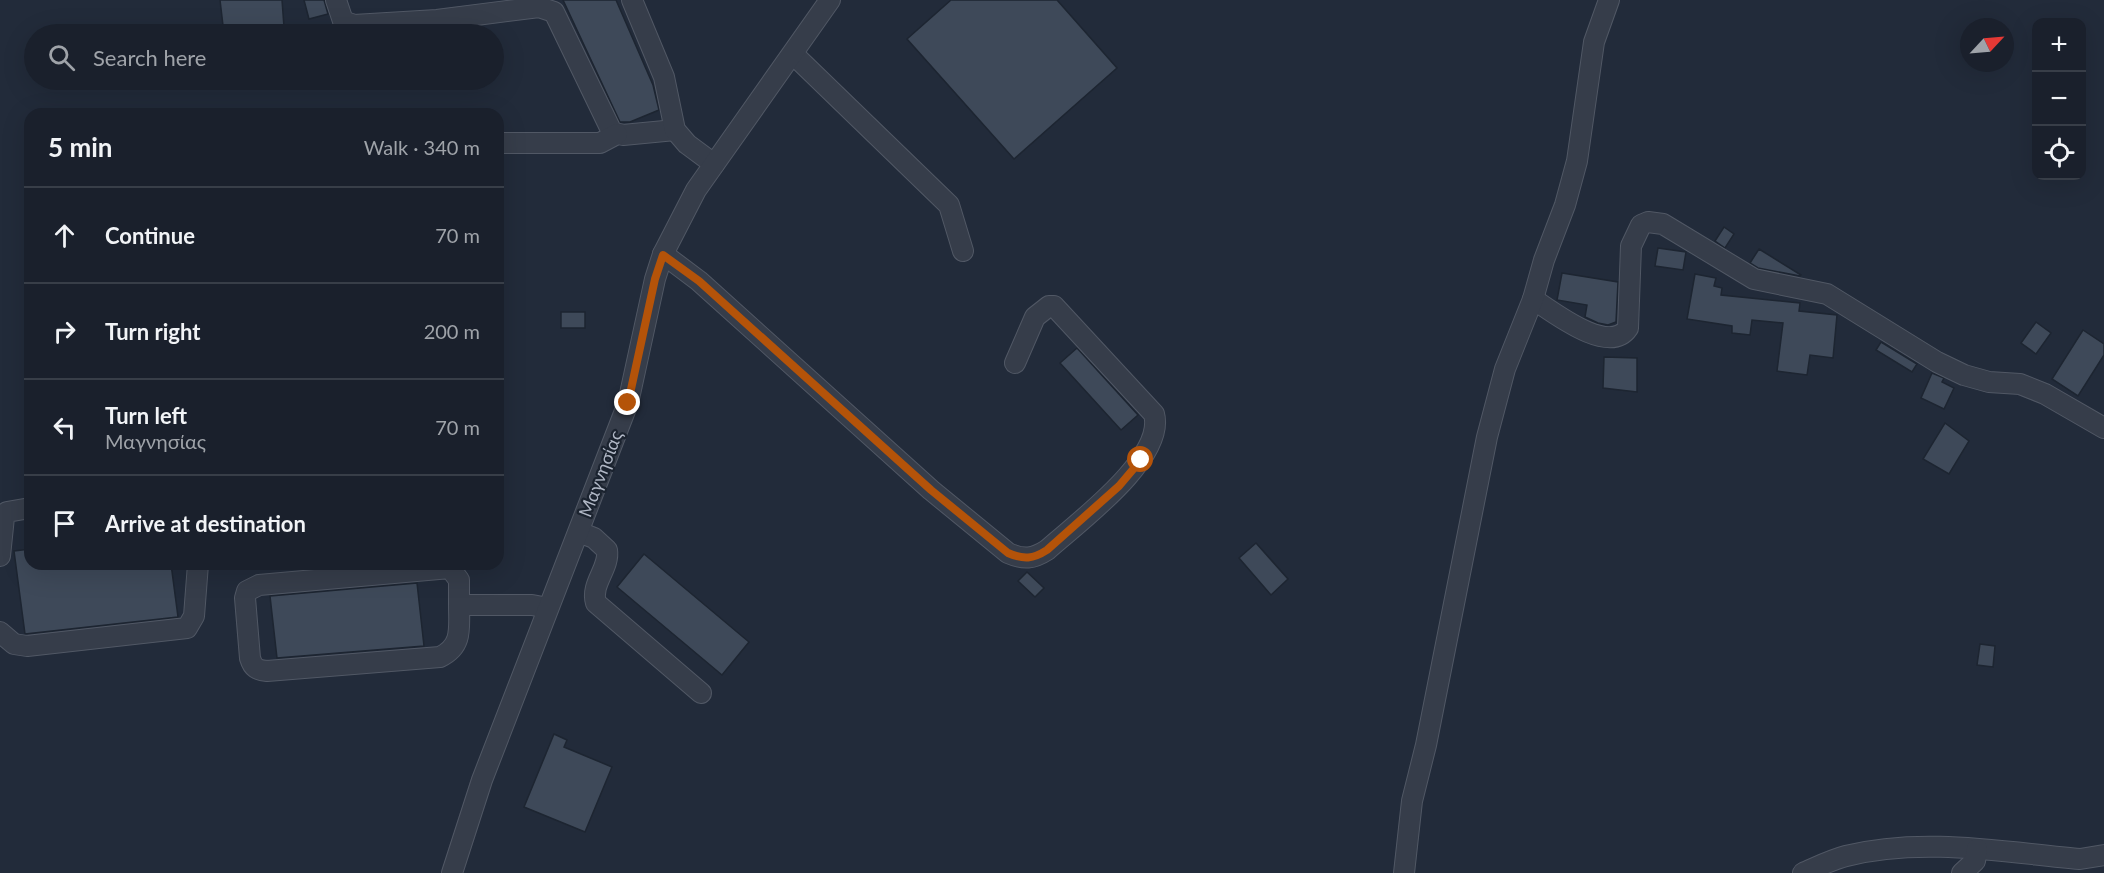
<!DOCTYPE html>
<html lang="en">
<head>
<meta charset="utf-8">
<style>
  :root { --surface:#1a202c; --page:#272d38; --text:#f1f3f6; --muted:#9fa3a9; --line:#383e48 }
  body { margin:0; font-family:Lato,sans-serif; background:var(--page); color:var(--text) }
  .controls { position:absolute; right:18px; top:18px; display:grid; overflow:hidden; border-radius:12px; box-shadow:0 6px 24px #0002 }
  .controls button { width:54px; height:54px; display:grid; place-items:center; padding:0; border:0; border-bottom:2px solid var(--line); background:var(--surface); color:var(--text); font:30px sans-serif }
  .compass { position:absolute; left:1960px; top:18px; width:54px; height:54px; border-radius:50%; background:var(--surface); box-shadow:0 6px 24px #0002; rotate:64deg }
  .stop { position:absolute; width:18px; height:18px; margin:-14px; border:4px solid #b45309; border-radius:50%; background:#fff }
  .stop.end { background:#b45309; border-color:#fff; box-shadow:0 2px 6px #0008 }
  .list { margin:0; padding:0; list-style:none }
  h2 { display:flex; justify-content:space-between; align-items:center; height:78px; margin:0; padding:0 24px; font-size:26px }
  h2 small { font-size:20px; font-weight:400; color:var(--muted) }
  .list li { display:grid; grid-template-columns:39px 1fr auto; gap:18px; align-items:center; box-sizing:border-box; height:96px; padding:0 24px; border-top:2px solid var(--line) }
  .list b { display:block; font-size:22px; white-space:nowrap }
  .list p { margin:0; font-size:20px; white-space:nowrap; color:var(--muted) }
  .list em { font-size:20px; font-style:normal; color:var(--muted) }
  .icon { flex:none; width:33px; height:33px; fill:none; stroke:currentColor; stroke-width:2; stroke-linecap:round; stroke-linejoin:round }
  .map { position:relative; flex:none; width:2104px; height:873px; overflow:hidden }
  .search { position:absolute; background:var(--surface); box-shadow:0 6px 24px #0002; left:24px; top:24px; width:480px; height:66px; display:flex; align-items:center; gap:15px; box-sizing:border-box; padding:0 21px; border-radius:33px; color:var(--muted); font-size:22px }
  .panel { position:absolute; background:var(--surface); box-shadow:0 6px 24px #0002; left:24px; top:108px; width:480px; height:462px; border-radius:18px }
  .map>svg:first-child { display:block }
  .building { fill:#3e4959; stroke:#1d2531; stroke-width:1.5 }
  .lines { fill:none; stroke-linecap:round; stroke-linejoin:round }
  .minor-casing { stroke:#515865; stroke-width:22 }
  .minor { stroke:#363d4a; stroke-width:20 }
  .route { stroke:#b45309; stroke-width:8 }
  .labels { text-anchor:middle; stroke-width:4.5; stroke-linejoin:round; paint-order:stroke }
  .street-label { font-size:18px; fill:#b1b8c6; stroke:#1b232f }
</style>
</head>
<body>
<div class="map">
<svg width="2104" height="873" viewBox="0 0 2104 873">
  <rect width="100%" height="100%" fill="#222b3a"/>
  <!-- building -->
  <g class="building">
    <path d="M220 0H282L284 27 247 29 248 34H224Z"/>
    <path d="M304 0H324L328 14 309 19Z"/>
    <path d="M563 0H616L653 85 659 110 630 122H620Z"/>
    <path d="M951 0H1057L1117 68 1014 159 907 39Z"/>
    <path d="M1724 227 1734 234 1725 248 1715 241Z"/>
    <path d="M1658 248 1686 252 1683 270 1655 266Z"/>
    <path d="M1759 249 1801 275 1800 276 1758 268 1750 263Z"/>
    <path d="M1562 273 1618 282 1616 322 1608 325 1598 323 1585 317 1587 305 1557 300Z"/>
    <path d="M1695 274 1716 278 1714 286 1722 288 1721 295 1800 303 1799 311 1837 315 1833 358 1810 355 1807 375 1777 371 1783 323 1752 320 1750 335 1732 333V326L1687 319Z"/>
    <rect x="561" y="312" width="24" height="16"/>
    <path d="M2036 322 2051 333 2036 354 2021 343Z"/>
    <path d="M2083 330 2104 344V355L2078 396 2052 379Z"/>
    <path d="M1881 342 1917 364 1912 372 1876 350Z"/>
    <path d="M1077 348 1138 415 1121 430 1060 363Z"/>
    <path d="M1604 357 1637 358V392L1603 388Z"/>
    <path d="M1932 373 1944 378 1942 382 1954 388 1944 409 1921 398Z"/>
    <path d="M1945 423 1969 441 1949 474 1923 459Z"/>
    <path d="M1256 543 1288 579 1271 595 1239 558Z"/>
    <path d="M30 549V564H171L178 617 25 634 14 551Z"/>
    <path d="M644 554 749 642 722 675 617 587Z"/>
    <path d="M1027 572 1044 588 1035 597 1018 581Z"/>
    <path d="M417 583 424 646 277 658 270 596Z"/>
    <path d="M1980 644 1995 646 1993 667 1977 665Z"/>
    <path d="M554 734 567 740 564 747 612 767 585 832 524 807Z"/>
  </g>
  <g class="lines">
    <!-- minor casing -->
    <g class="minor-casing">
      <g id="minor">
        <path d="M336 0 343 21 354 25 437 20 539 7 554 12 612 132 623 135 675 130"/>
        <path d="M632 0 664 77 675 130 687 144 714 164"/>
        <path d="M793 54 949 205 963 251"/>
        <path d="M498 143H600L617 134"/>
        <path d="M663 254 699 281 931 490 1008 553C1024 560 1033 559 1047 550 1077 523 1166 458 1154 414L1054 306H1049L1035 317 1015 363"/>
        <path d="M1533 299C1553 312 1609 356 1628 328L1631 246 1641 225 1648 222 1663 224 1754 279 1827 294 1937 362 1964 375 1989 382 2020 384 2045 394 2104 428"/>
        <path d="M579 532 594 538 607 550C610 568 590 584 596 603L701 693"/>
        <path d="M0 556 4 517 7 512 30 508"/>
        <path d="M459 605C459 628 463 646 440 657L267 671C257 670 253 668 250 658L245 598 247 591 259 585 450 568 459 580V605H532L548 608"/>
        <path d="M0 632 14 644 27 646 187 628 194 616 198 564"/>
        <path d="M452 873 482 780 628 403 655 279 663 254 696 190 830 0"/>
        <path d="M1404 873 1412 801 1426 745 1487 437 1505 369 1533 299 1544 260 1565 205 1577 161 1594 42 1609 0"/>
        <path d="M1803 873C1817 867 1831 860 1846 856 1922 837 2002 852 2080 859L2104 855"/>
        <path d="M1962 873 1975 861 1977 849"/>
      </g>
    </g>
    <!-- minor -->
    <use href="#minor" class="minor"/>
  </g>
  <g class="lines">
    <!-- route -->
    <path class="route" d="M628 403 655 279 663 255 699 281 931 490 1008 553C1024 560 1033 559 1047 550L1119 486 1141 460"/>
  </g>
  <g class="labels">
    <!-- street labels -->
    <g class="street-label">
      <text transform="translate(601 474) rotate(-69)" y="6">Μαγνησίας</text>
    </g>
  </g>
</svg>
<div class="controls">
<button>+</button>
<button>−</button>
<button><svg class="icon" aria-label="locate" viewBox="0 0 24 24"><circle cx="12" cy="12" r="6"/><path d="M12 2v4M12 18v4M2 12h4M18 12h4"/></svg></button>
</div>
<svg class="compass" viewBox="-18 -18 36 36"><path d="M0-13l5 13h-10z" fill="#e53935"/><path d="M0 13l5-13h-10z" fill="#9fa3a9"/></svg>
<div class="stop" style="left:1141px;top:460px"></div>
<div class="stop end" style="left:628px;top:403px"></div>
<div class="search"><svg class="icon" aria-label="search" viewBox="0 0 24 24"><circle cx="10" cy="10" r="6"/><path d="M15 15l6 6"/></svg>Search here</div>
<section class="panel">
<h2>5 min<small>Walk · 340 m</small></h2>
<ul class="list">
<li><svg class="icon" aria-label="ahead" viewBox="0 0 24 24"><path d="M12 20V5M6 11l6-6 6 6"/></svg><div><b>Continue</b></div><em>70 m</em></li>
<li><svg class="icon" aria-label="right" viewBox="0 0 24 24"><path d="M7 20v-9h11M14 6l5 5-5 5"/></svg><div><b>Turn right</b></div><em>200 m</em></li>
<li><svg class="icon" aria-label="left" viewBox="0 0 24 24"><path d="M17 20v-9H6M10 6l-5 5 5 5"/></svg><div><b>Turn left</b><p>Μαγνησίας</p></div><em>70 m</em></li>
<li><svg class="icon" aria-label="arrive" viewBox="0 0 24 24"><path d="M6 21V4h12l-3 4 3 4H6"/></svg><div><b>Arrive at destination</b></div></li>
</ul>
</section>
</div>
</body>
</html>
